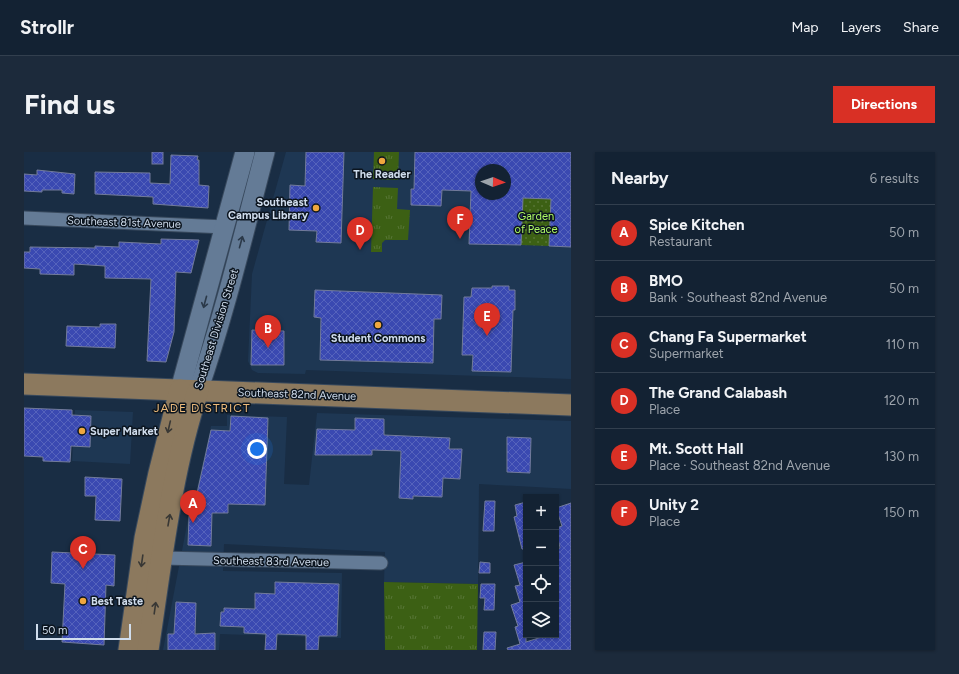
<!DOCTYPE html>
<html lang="en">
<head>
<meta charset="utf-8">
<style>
  :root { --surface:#132233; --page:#1c2a3b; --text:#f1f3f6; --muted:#9da4ac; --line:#323f4e; --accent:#d93025 }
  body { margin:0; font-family:Figtree,sans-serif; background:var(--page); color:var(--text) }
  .controls { position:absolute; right:12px; bottom:12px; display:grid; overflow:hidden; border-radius:0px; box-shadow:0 1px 3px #0004 }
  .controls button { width:36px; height:36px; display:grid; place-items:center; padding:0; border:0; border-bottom:1px solid var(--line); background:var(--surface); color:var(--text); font:20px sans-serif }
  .compass { position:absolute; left:451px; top:12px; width:36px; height:36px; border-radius:50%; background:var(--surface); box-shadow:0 1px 3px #0004; rotate:92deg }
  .scale { position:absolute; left:12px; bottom:10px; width:95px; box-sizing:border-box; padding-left:4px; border:2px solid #d0dded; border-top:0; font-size:11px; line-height:14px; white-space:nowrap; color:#d0dded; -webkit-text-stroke:3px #0c151f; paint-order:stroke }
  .you { position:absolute; left:233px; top:297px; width:14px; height:14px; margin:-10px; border:3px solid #fff; border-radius:50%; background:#1a73e8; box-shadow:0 0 0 6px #1a73e833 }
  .badge { display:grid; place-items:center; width:26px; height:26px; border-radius:50%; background:var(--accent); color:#fff; font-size:13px; font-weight:700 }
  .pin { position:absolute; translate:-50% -33px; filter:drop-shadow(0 1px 2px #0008) }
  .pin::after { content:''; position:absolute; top:21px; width:14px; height:12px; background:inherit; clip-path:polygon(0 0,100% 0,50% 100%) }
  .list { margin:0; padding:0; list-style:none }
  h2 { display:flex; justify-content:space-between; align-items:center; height:52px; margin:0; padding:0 16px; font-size:17px }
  h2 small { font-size:13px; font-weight:400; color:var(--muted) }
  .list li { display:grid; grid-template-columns:26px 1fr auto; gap:12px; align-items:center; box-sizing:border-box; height:56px; padding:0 16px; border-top:1px solid var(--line) }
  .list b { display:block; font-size:15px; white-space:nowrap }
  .list p { margin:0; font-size:13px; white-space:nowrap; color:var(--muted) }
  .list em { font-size:13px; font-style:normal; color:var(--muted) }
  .icon { flex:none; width:22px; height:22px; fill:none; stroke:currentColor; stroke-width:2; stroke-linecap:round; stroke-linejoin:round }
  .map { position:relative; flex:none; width:547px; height:498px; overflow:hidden; border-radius:0px }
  header { display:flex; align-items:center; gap:24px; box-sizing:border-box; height:56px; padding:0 20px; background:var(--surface); border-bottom:1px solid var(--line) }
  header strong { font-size:19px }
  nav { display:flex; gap:22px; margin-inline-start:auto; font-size:14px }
  .intro { display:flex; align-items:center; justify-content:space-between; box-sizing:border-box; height:96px; padding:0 24px }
  h1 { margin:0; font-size:28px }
  .button { padding:10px 18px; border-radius:0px; background:var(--accent); color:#fff; font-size:14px; font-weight:700 }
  main { display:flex; gap:24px; padding:0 24px }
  aside { flex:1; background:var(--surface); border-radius:0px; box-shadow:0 1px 3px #0004 }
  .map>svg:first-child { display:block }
  .built { fill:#1e3753; fill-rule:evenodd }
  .grass { fill:url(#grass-tufts) }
  .park { fill:url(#park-dots) }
  .building { fill:url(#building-cross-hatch); stroke:#727b9b; fill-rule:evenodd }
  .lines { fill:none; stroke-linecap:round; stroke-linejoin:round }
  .minor-casing { stroke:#38495d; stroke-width:15 }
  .secondary-casing { stroke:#38495d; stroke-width:21 }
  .primary-casing { stroke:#38495d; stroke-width:23 }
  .minor { stroke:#647b96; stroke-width:13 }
  .secondary { stroke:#647b96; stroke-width:19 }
  .primary { stroke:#8c795e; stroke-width:21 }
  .oneway { stroke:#2b3949 }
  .oneway2 { stroke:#393835 }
  .poi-dot { fill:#efa73e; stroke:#0c151f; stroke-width:1.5 }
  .labels { text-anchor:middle; stroke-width:3; stroke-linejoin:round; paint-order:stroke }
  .poi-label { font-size:11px; font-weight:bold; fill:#d0dded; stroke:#0c151f }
  .park-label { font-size:11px; fill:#adf964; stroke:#0c151f }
  .street-label { font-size:11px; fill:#d0dded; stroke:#0c151f }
  .neighbourhood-label { font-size:12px; letter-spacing:1px; fill:#edbb7b; stroke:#0c151f }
</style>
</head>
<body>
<header>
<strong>Strollr</strong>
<nav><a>Map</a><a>Layers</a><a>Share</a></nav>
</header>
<div class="intro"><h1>Find us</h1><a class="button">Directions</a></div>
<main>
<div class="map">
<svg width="547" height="498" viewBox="0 0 547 498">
  <defs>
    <pattern id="grass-tufts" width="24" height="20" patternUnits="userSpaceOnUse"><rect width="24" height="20" fill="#3c6014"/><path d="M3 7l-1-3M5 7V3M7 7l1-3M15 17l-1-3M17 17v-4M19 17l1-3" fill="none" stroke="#577636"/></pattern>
    <pattern id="park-dots" width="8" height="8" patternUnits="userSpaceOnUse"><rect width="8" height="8" fill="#3c6014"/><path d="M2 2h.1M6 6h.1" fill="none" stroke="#577636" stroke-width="1.8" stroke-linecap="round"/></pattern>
    <pattern id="building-cross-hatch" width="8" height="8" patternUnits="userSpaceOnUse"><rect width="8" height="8" fill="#3a49b1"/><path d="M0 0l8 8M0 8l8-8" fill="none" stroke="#5563bc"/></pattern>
  </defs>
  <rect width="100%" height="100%" fill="#192d44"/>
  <!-- built -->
  <g class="built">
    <path d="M262 0H547V227L282 218 281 222 234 221 228 218 224 209 228 122ZM457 18H481V42H457Z"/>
    <path d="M51 258 109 260 106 312 48 309Z"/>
    <path d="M293 261 547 269V337L455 332 454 432 360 430 361 400 200 392 199 419 318 421 317 486 196 482 195 498H139L165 362H167L187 274H203V263L263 265 260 332 285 333Z"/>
  </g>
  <!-- grass -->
  <g class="grass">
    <path d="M350 0H375L374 28 349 27Z"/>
    <path d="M349 35 374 36 373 57 386 58 384 88H361L358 91V100H347Z"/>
    <path d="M360 430 454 432 453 498H361Z"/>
  </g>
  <!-- park -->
  <path class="park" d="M499 46 527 47 525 94 497 93Z"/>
  <!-- building -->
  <g class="building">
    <rect x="128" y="0" width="11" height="12"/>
    <path d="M282 0H320L317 91 292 90 293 79 265 78 266 33 281 34Z"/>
    <path d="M391 0H547V95L525 94 527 47 499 46 497 93 445 92 447 39 418 38 417 54 387 53V37H390ZM457 18H481V42H457Z"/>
    <path d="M147 3 174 4 173 8H175V33L185 34 184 56 129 52V45L71 42V20L126 21V31L146 32Z"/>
    <path d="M13 18 51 22 50 42 38 41V38H18V40L0 39V22L13 23Z"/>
    <path d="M137 87 175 88 167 121 152 120 150 180 142 210 123 209 127 127 81 126V114L50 112V123L16 122V117L0 116V100H6V95L71 96V94L95 95V90L137 92Z"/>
    <path d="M468 134H485V138H491V158H489L487 220 448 219 449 203H438L440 145H447L448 136H468Z"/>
    <path d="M291 138 418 143 417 167H410L409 211 296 208 297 166 290 165Z"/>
    <path d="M76 172H92L91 196 42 194 43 174 76 175Z"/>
    <path d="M228 178 260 179V213H227Z"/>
    <path d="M0 256 48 258V263L67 264 66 295 47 294 46 310 19 309V305L0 304Z"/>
    <path d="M207 264 244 266 241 353 204 352V361H188L187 394 164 393 165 364H168L187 278 206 279Z"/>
    <path d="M331 266 360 267V283L426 286 425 297H438L436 327 419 326 418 345 389 344V347L375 346 377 299 348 298V303H291L293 277 331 278Z"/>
    <path d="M483 285 507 286 506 321 483 320Z"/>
    <path d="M61 325 98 327 96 369 71 368 72 344H61Z"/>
    <path d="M461 349H471L470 379H459Z"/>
    <path d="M502 350V397H498L490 365 493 364 491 353Z"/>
    <path d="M547 351V498H484L483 496 496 492 491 475 494 474 487 453 496 450 491 434 496 433 490 413 502 410V490L524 483H532V398L536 396 532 376 538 374 532 356Z"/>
    <path d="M28 400 91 403 90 434 82 433 80 493 38 490 41 432 27 431Z"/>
    <path d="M456 410 466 411V421H455Z"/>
    <path d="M251 430 315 432 313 484H295L294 498H282V483L253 482 252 498H241L242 482 220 481V475L196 474 197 460H200V456L231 457V441L251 442Z"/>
    <path d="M457 432H471L470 458H460L461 446H456Z"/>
    <path d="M152 450 172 451 171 482 191 481V498H144V482H150Z"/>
    <path d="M460 480H472L471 498H459Z"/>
  </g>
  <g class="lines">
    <!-- minor casing -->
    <g class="minor-casing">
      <g id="minor">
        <path d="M0 66 201 75"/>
        <path d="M138 406 357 411"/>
      </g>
    </g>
    <!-- secondary casing -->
    <g class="secondary-casing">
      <g id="secondary">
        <path d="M156 238 221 0"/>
        <path d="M174 239C201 161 220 80 241 0"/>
      </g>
    </g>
    <!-- primary casing -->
    <g class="primary-casing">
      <g id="primary">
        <path d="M0 232 547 253"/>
        <path d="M105 498 121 386 135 321 156 238"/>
        <path d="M124 498C137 413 147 320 174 239"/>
      </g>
    </g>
    <!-- minor -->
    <use href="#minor" class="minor"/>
    <!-- secondary -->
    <use href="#secondary" class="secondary"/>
    <!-- primary -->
    <use href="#primary" class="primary"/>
  </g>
  <!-- one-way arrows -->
  <defs><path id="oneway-shaft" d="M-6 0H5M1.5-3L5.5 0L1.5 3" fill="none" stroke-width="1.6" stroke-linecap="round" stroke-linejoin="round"/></defs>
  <g class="oneway">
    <use href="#oneway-shaft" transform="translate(217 90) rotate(-75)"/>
    <use href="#oneway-shaft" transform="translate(181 150) rotate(105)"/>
  </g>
  <g class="oneway2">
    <use href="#oneway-shaft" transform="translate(145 275) rotate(103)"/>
    <use href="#oneway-shaft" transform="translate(145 368) rotate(-80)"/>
    <use href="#oneway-shaft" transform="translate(118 409) rotate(98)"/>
    <use href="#oneway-shaft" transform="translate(131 456) rotate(-82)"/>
  </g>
  <!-- markers -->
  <g class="poi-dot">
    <circle cx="358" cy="9" r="4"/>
    <circle cx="292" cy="56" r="4"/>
    <circle cx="354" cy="173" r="4"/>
    <circle cx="58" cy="279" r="4"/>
    <circle cx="59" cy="449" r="4"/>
  </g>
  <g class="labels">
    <!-- poi labels -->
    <g class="poi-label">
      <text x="358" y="26">The Reader</text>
      <text x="284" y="54" text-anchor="end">Southeast<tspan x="284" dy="13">Campus Library</tspan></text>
      <text x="354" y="190">Student Commons</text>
      <text x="66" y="283" text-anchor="start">Super Market</text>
      <text x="67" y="453" text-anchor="start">Best Taste</text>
    </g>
    <!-- park labels -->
    <g class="park-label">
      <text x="512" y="68">Garden<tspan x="512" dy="13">of Peace</tspan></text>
    </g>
    <!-- street labels -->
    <g class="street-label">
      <text transform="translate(100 70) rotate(2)" y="4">Southeast 81st Avenue</text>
      <text transform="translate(192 177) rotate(-73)" y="4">Southeast Division Street</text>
      <text transform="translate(273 242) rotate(2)" y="4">Southeast 82nd Avenue</text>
      <text transform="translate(247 409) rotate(1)" y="4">Southeast 83rd Avenue</text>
    </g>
    <!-- neighbourhood labels -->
    <g class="neighbourhood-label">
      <text x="178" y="260">JADE DISTRICT</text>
    </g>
  </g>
</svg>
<div class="controls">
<button>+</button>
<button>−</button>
<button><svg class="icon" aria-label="locate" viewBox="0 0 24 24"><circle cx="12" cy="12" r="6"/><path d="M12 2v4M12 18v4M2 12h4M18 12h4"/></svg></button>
<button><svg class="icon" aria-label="layers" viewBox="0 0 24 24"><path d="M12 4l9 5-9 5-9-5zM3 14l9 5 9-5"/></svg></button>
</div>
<svg class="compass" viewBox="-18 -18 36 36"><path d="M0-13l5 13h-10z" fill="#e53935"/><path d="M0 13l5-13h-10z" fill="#9da4ac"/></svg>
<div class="scale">50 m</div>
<div class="you"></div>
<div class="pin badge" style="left:169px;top:371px">A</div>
<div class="pin badge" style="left:244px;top:196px">B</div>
<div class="pin badge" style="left:59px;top:417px">C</div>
<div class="pin badge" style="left:336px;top:98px">D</div>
<div class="pin badge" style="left:463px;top:184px">E</div>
<div class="pin badge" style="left:436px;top:87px">F</div>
</div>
<aside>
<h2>Nearby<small>6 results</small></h2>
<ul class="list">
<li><span class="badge">A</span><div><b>Spice Kitchen</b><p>Restaurant</p></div><em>50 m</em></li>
<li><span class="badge">B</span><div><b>BMO</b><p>Bank · Southeast 82nd Avenue</p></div><em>50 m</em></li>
<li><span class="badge">C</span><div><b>Chang Fa Supermarket</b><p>Supermarket</p></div><em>110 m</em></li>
<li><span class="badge">D</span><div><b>The Grand Calabash</b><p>Place</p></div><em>120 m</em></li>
<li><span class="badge">E</span><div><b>Mt. Scott Hall</b><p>Place · Southeast 82nd Avenue</p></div><em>130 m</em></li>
<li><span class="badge">F</span><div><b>Unity 2</b><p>Place</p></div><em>150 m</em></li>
</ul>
</aside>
</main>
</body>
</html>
